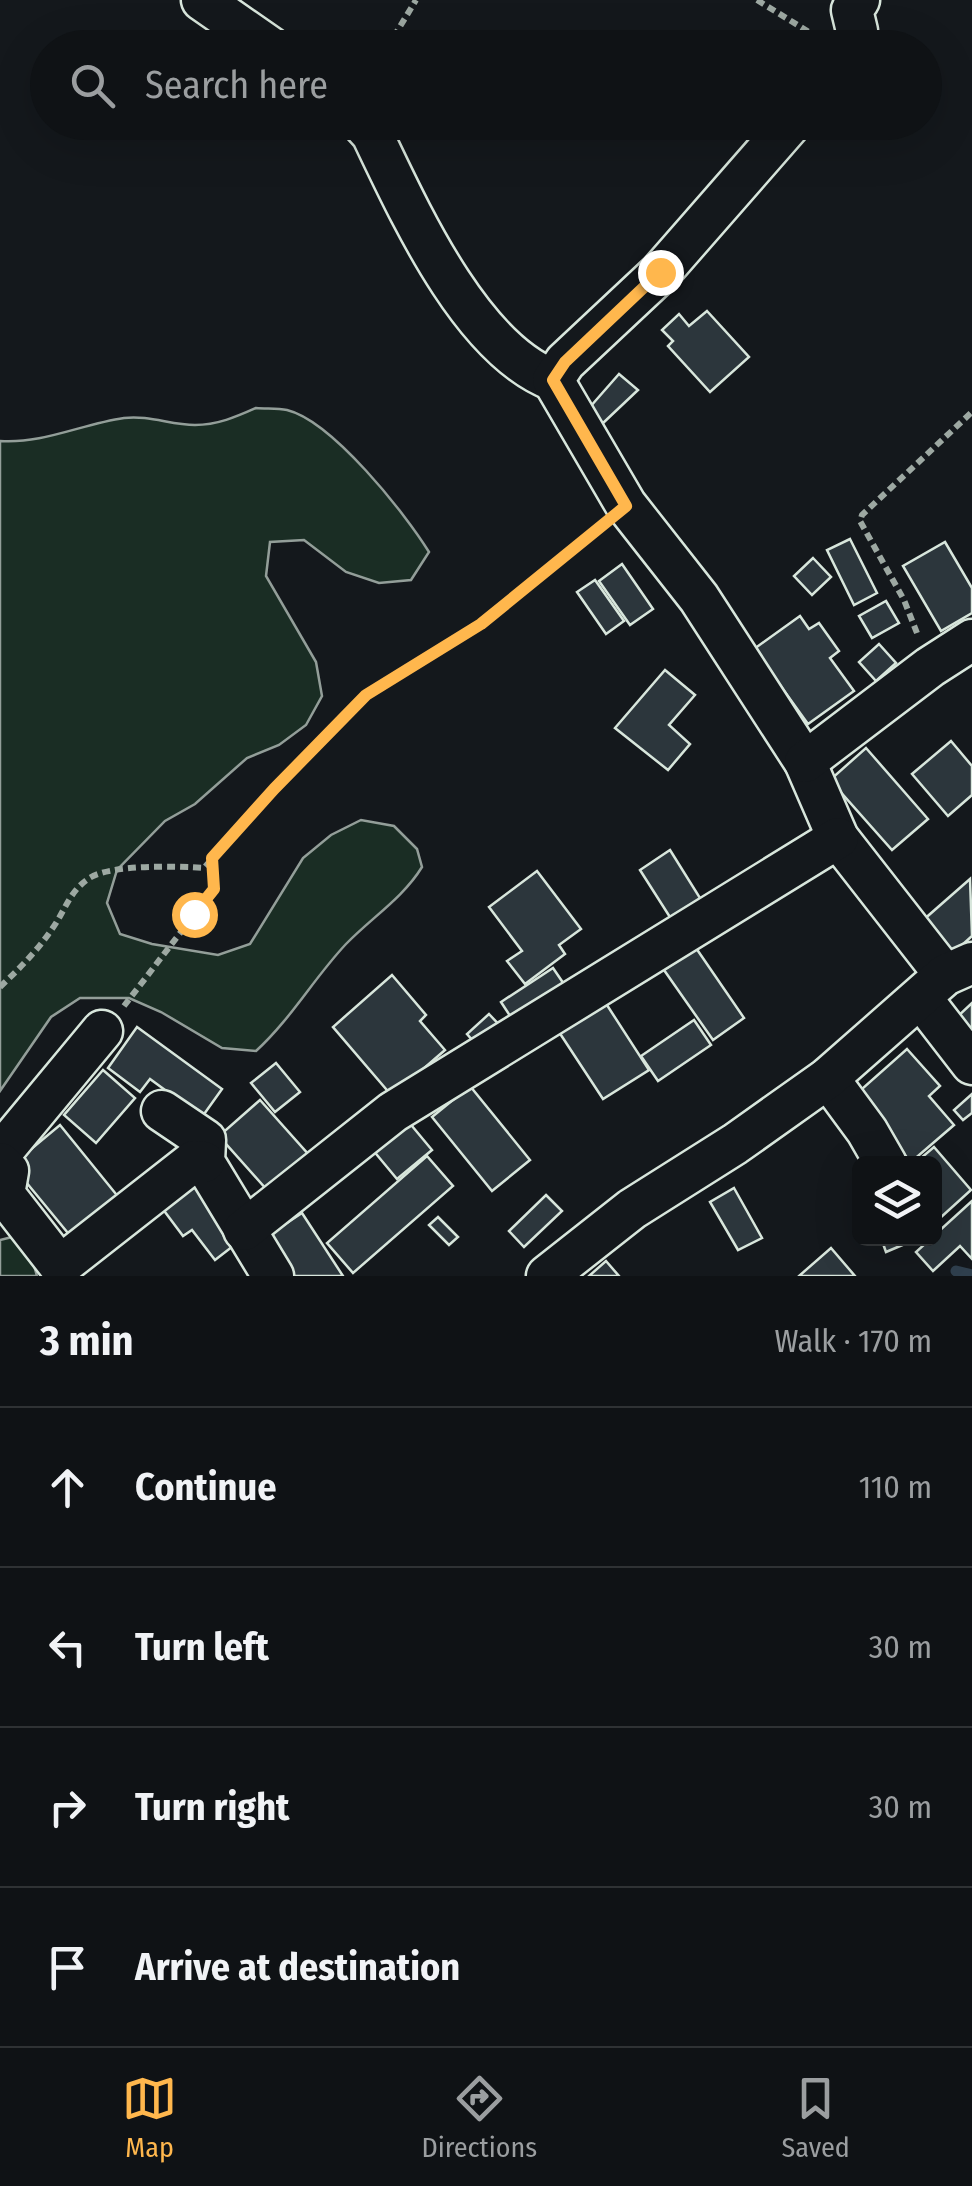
<!DOCTYPE html>
<html lang="en">
<head>
<meta charset="utf-8">
<style>
  :root { --surface:#0f1215; --page:#181b1e; --text:#f1f3f6; --muted:#9b9ea0; --line:#2f3234; --accent:#ffb74d }
  body { margin:0; font-family:"Fira Sans Condensed",sans-serif; background:var(--page); color:var(--text) }
  .controls { position:absolute; right:30px; bottom:30px; display:grid; overflow:hidden; border-radius:15px; box-shadow:0 10px 40px #0002 }
  .controls button { width:90px; height:90px; display:grid; place-items:center; padding:0; border:0; border-bottom:2px solid var(--line); background:var(--surface); color:var(--text); font:50px sans-serif }
  .stop { position:absolute; width:30px; height:30px; margin:-22px; border:8px solid #ffb74d; border-radius:50%; background:#fff }
  .stop.end { background:#ffb74d; border-color:#fff; box-shadow:0 2px 10px #0008 }
  .list { margin:0; padding:0; list-style:none }
  h2 { display:flex; justify-content:space-between; align-items:center; height:130px; margin:0; padding:0 40px; font-size:42px }
  h2 small { font-size:32px; font-weight:400; color:var(--muted) }
  .list li { display:grid; grid-template-columns:65px 1fr auto; gap:30px; align-items:center; box-sizing:border-box; height:160px; padding:0 40px; border-top:2px solid var(--line) }
  .list b { display:block; font-size:38px; white-space:nowrap }
  .list em { font-size:32px; font-style:normal; color:var(--muted) }
  .icon { flex:none; width:55px; height:55px; fill:none; stroke:currentColor; stroke-width:2; stroke-linecap:round; stroke-linejoin:round }
  .map { position:relative; flex:none; width:972px; height:1276px; overflow:hidden }
  .search { position:absolute; background:var(--surface); box-shadow:0 10px 40px #0002; left:30px; right:30px; top:30px; height:110px; display:flex; align-items:center; gap:25px; box-sizing:border-box; padding:0 35px; border-radius:55px; color:var(--muted); font-size:38px }
  .sheet { height:770px; background:var(--surface) }
  nav { display:flex; justify-content:space-around; align-items:center; box-sizing:border-box; height:140px; border-top:2px solid var(--line); background:var(--surface); font-size:28px; color:var(--muted) }
  nav a { display:grid; justify-items:center; gap:5px }
  nav .on { color:var(--accent) }
  .map>svg:first-child { display:block }
  .green { fill:#1a2d24; stroke:#939e99; stroke-width:2.5 }
  .lines { fill:none; stroke-linecap:round; stroke-linejoin:round }
  .stream { stroke:#2f3f4d; stroke-width:11 }
  .building { fill:#2c363c; stroke:#d8e6dc; stroke-width:2.5 }
  .minor-casing { stroke:#d8e6dc; stroke-width:45 }
  .path { stroke:#9da8a2; stroke-width:6; stroke-dasharray:8 5; stroke-linecap:butt }
  .minor { stroke:#14181c; stroke-width:40 }
  .route { stroke:#ffb74d; stroke-width:12 }
</style>
</head>
<body>
<div class="map">
<svg width="972" height="1276" viewBox="0 0 972 1276">
  <rect width="100%" height="100%" fill="#14181c"/>
  <!-- green -->
  <g class="green">
    <path d="M256 408C266 409 277 408 287 410 332 421 405 513 429 552L411 580 379 583 346 572 304 540 270 542 266 576 316 662 322 696 306 725 279 745 247 758 195 804 165 821 117 870 107 903 120 934 152 944 218 955 250 944 303 858 331 835 361 820 394 826 417 849 422 867C403 898 371 918 346 944 314 978 291 1019 256 1051L222 1048 161 1012 129 998H80L51 1017 0 1091V441C43 444 82 424 124 418 149 415 171 425 195 425 217 425 236 417 256 408Z"/>
    <path d="M16 1236 33 1262 37 1276H0V1240Z"/>
  </g>
  <g class="lines">
    <!-- stream -->
    <path class="stream" d="M956 1271 972 1275"/>
  </g>
  <!-- building -->
  <g class="building">
    <path d="M707 311 749 357 710 392 668 346 673 341 662 330 679 314 689 326Z"/>
    <path d="M619 374 638 390 602 424 590 407Z"/>
    <path d="M850 539 877 593 854 605 827 550Z"/>
    <path d="M945 542 972 588V613L941 631 903 566Z"/>
    <path d="M813 558 831 577 812 595 794 576Z"/>
    <path d="M622 564 653 609 630 625 599 581Z"/>
    <path d="M595 580 624 621 606 634 577 592Z"/>
    <path d="M886 601 899 623 872 638 859 616Z"/>
    <path d="M800 616 809 629 819 623 839 651 830 658 854 691 808 724 754 649Z"/>
    <path d="M879 644 896 663 876 681 859 662Z"/>
    <path d="M665 670 695 695 669 725 690 744 668 770 615 728Z"/>
    <path d="M951 741 972 766V795L948 816 912 774Z"/>
    <path d="M866 748 928 819 892 850 830 780Z"/>
    <path d="M670 850 705 906 675 925 640 870Z"/>
    <path d="M537 871 581 929 559 945 565 954 525 984 507 961 522 951 489 907Z"/>
    <path d="M970 879 972 936 950 956 921 922Z"/>
    <path d="M696 948 744 1018 713 1040 664 970Z"/>
    <path d="M553 968 568 990 516 1025 501 1002Z"/>
    <path d="M392 975 426 1015 420 1021 445 1050 392 1096 333 1027Z"/>
    <path d="M605 1002 649 1070 603 1099 559 1032Z"/>
    <path d="M972 1003V1039L955 1019Z"/>
    <path d="M489 1014 504 1030 482 1051 467 1034Z"/>
    <path d="M694 1020 711 1045 658 1081 641 1056Z"/>
    <path d="M137 1027 222 1089 202 1117 150 1079 140 1092 108 1068Z"/>
    <path d="M907 1049 940 1086 929 1096 954 1125 911 1162 854 1096Z"/>
    <path d="M276 1063 300 1092 275 1112 251 1083Z"/>
    <path d="M103 1070 135 1098 96 1143 64 1115Z"/>
    <path d="M470 1086 530 1160 492 1191 432 1117Z"/>
    <path d="M972 1094V1113L963 1120 954 1110Z"/>
    <path d="M260 1100 309 1155 268 1191 219 1136Z"/>
    <path d="M407 1120 432 1150 397 1179 372 1149Z"/>
    <path d="M60 1125 120 1199 72 1238 12 1165Z"/>
    <path d="M934 1147 971 1190 939 1219 934 1214V1164H914Z"/>
    <path d="M427 1156 453 1186 353 1273 327 1243Z"/>
    <path d="M198 1174 246 1236 215 1260 192 1230 183 1236 159 1204Z"/>
    <path d="M734 1188 762 1238 738 1250 710 1202Z"/>
    <path d="M546 1195 562 1211 524 1247 509 1231Z"/>
    <path d="M972 1201V1259L960 1246 933 1271 916 1252Z"/>
    <path d="M302 1213 343 1276H285L261 1240Z"/>
    <path d="M438 1217 458 1237 449 1245 429 1225Z"/>
    <path d="M881 1238H919L886 1252Z"/>
    <path d="M831 1248 855 1276H799Z"/>
    <path d="M606 1261 619 1276H589Z"/>
  </g>
  <g class="lines">
    <!-- minor casing -->
    <g class="minor-casing">
      <g id="minor">
        <path d="M202 0 271 48"/>
        <path d="M853 48 857 31 852 10 859 0"/>
        <path d="M361 122 372 134C409 211 470 348 553 380"/>
        <path d="M792 122 660 273 565 362 553 380 626 505 699 598 805 762 838 838 945 975"/>
        <path d="M805 762 930 667 972 640"/>
        <path d="M921 998 972 1064"/>
        <path d="M828 1078 867 1131 886 1164"/>
        <path d="M162 1111 205 1140 204 1162 273 1276"/>
        <path d="M0 1154 102 1031"/>
        <path d="M0 1163 8 1171 4 1194 60 1266 194 1161 204 1162"/>
        <path d="M244 1230 393 1112 838 838"/>
        <path d="M547 1276 632 1209 735 1144 828 1078 945 975 972 963"/>
      </g>
    </g>
    <!-- path -->
    <g class="path">
      <path d="M757 0 817 37"/>
      <path d="M387 48 416 0"/>
      <path d="M917 633 904 600 860 521 862 515 972 412"/>
      <path d="M0 987C19 969 37 951 52 929 65 911 69 892 88 879 108 864 178 866 204 868L274 789 366 695 481 624 598 528"/>
      <path d="M124 1006 214 889 212 859"/>
    </g>
    <!-- minor -->
    <use href="#minor" class="minor"/>
  </g>
  <g class="lines">
    <!-- route -->
    <path class="route" d="M194 914 214 889 212 858 274 789 366 695 481 624 626 506 553 380 565 362 660 272"/>
  </g>
</svg>
<div class="controls">
<button><svg class="icon" aria-label="layers" viewBox="0 0 24 24"><path d="M12 4l9 5-9 5-9-5zM3 14l9 5 9-5"/></svg></button>
</div>
<div class="stop" style="left:194px;top:914px"></div>
<div class="stop end" style="left:660px;top:272px"></div>
<div class="search"><svg class="icon" aria-label="search" viewBox="0 0 24 24"><circle cx="10" cy="10" r="6"/><path d="M15 15l6 6"/></svg>Search here</div>
</div>
<section class="sheet">
<h2>3 min<small>Walk · 170 m</small></h2>
<ul class="list">
<li><svg class="icon" aria-label="ahead" viewBox="0 0 24 24"><path d="M12 20V5M6 11l6-6 6 6"/></svg><div><b>Continue</b></div><em>110 m</em></li>
<li><svg class="icon" aria-label="left" viewBox="0 0 24 24"><path d="M17 20v-9H6M10 6l-5 5 5 5"/></svg><div><b>Turn left</b></div><em>30 m</em></li>
<li><svg class="icon" aria-label="right" viewBox="0 0 24 24"><path d="M7 20v-9h11M14 6l5 5-5 5"/></svg><div><b>Turn right</b></div><em>30 m</em></li>
<li><svg class="icon" aria-label="arrive" viewBox="0 0 24 24"><path d="M6 21V4h12l-3 4 3 4H6"/></svg><div><b>Arrive at destination</b></div></li>
</ul>
</section>
<nav>
<a class="on"><svg class="icon" aria-label="map" viewBox="0 0 24 24"><path d="M3 6l6-2 6 2 6-2v14l-6 2-6-2-6 2zM9 4v14M15 6v14"/></svg>Map</a>
<a><svg class="icon" aria-label="directions" viewBox="0 0 24 24"><path d="M12 3l9 9-9 9-9-9zM9 14v-3h6M13 9l2 2-2 2"/></svg>Directions</a>
<a><svg class="icon" aria-label="saved" viewBox="0 0 24 24"><path d="M7 4h10v16l-5-4-5 4z"/></svg>Saved</a>
</nav>
</body>
</html>
